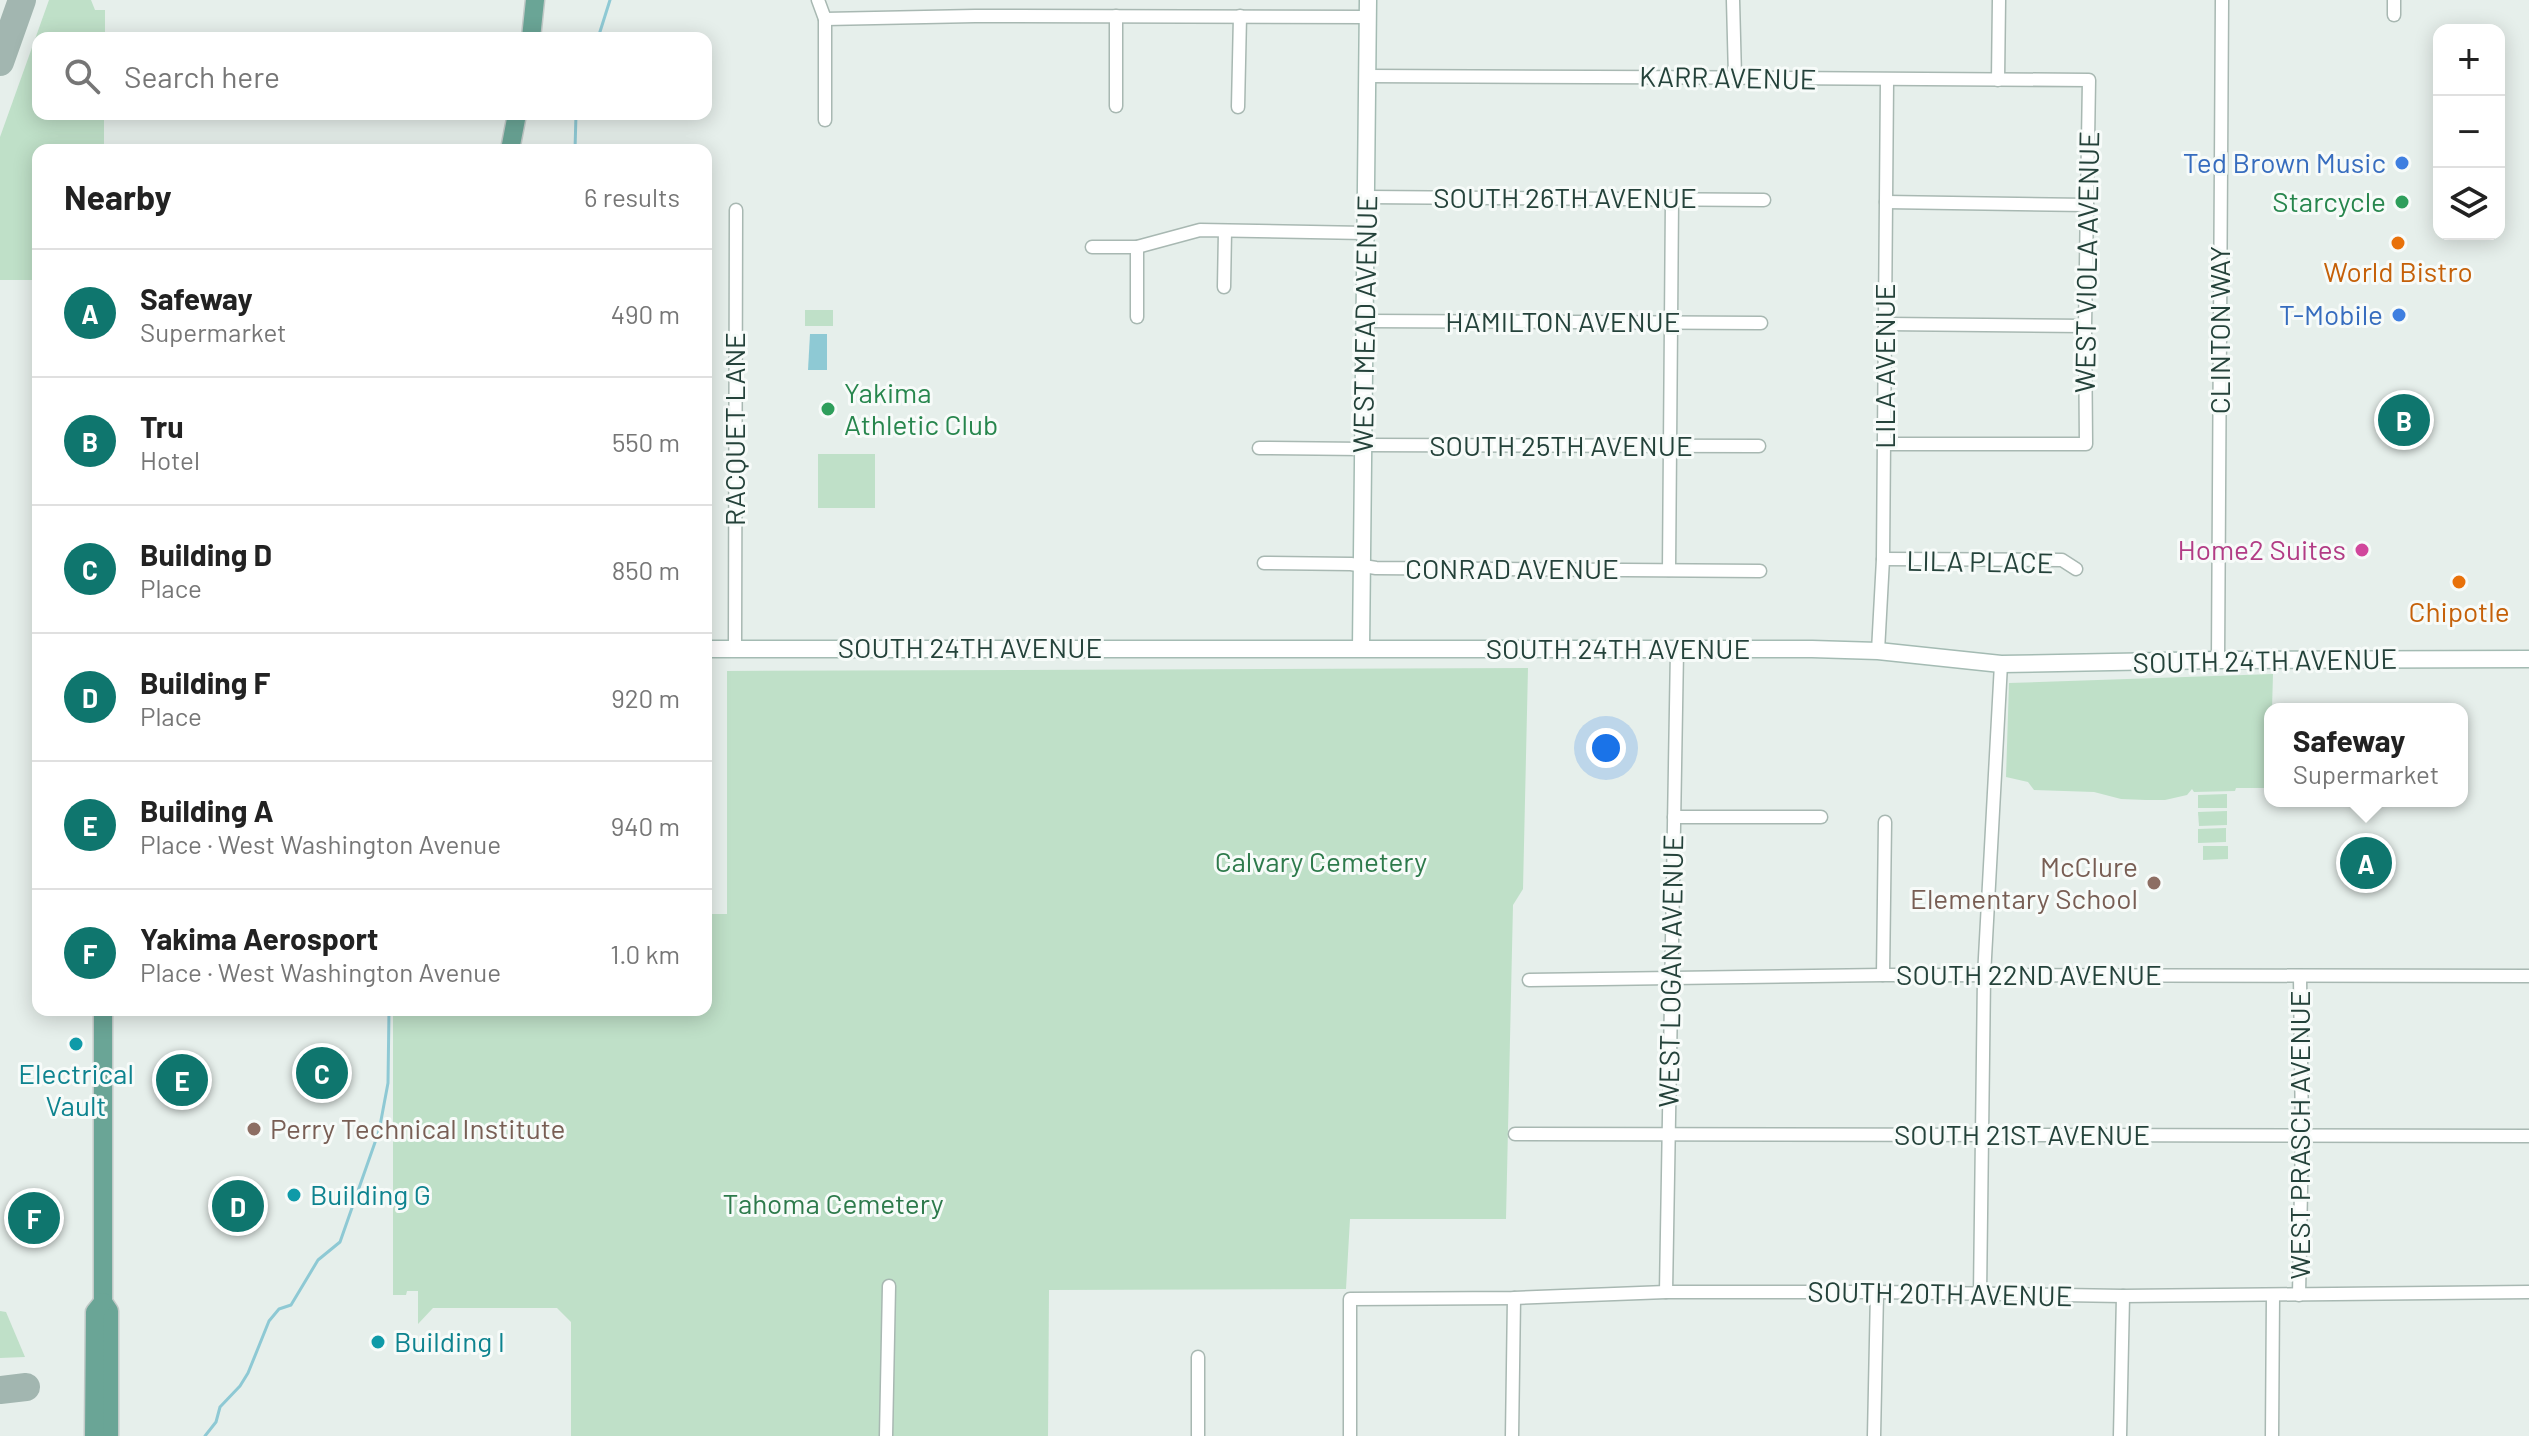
<!DOCTYPE html>
<html lang="en">
<head>
<meta charset="utf-8">
<style>
  :root { --surface:#fff; --page:#f6f6f6; --text:#222; --muted:#767676; --line:#e0e0e0; --accent:#0f766e }
  body { margin:0; font-family:Barlow,sans-serif; background:var(--page); color:var(--text) }
  .controls { position:absolute; right:24px; top:24px; display:grid; overflow:hidden; border-radius:16px; box-shadow:0 4px 20px #0003 }
  .controls button { width:72px; height:72px; display:grid; place-items:center; padding:0; border:0; border-bottom:2px solid var(--line); background:var(--surface); color:var(--text); font:40px sans-serif }
  .you { position:absolute; left:1606px; top:748px; width:28px; height:28px; margin:-20px; border:6px solid #fff; border-radius:50%; background:#1a73e8; box-shadow:0 0 0 12px #1a73e833 }
  .badge { display:grid; place-items:center; width:52px; height:52px; border-radius:50%; background:var(--accent); color:#fff; font-size:26px; font-weight:700 }
  .pin { position:absolute; translate:-50% -50%; border:4px solid #fff; box-shadow:0 2px 8px #0006 }
  .popup { position:absolute; left:2264px; top:703px; width:204px; height:104px; box-sizing:border-box; display:grid; place-content:center; border-radius:16px; background:var(--surface); filter:drop-shadow(0 2px 6px #0005); font-size:26px; white-space:nowrap; color:var(--muted) }
  .popup b { font-size:30px; color:var(--text) }
  .popup::after { content:''; position:absolute; left:50%; top:100%; margin-left:-16px; border:16px solid transparent; border-top-color:var(--surface) }
  .list { margin:0; padding:0; list-style:none }
  h2 { display:flex; justify-content:space-between; align-items:center; height:104px; margin:0; padding:0 32px; font-size:34px }
  h2 small { font-size:26px; font-weight:400; color:var(--muted) }
  .list li { display:grid; grid-template-columns:52px 1fr auto; gap:24px; align-items:center; box-sizing:border-box; height:128px; padding:0 32px; border-top:2px solid var(--line) }
  .list b { display:block; font-size:30px; white-space:nowrap }
  .list p { margin:0; font-size:26px; white-space:nowrap; color:var(--muted) }
  .list em { font-size:26px; font-style:normal; color:var(--muted) }
  .icon { flex:none; width:44px; height:44px; fill:none; stroke:currentColor; stroke-width:2; stroke-linecap:round; stroke-linejoin:round }
  .map { position:relative; flex:none; width:2529px; height:1436px; overflow:hidden }
  .search { position:absolute; background:var(--surface); box-shadow:0 4px 20px #0003; left:32px; top:32px; width:680px; height:88px; display:flex; align-items:center; gap:20px; box-sizing:border-box; padding:0 28px; border-radius:16px; color:var(--muted); font-size:30px }
  .panel { position:absolute; background:var(--surface); box-shadow:0 4px 20px #0003; left:32px; top:144px; width:680px; height:872px; border-radius:16px }
  .map>svg:first-child { display:block }
  .green { fill:#bfe0c8 }
  .water { fill:#8ec9d4 }
  .lines { fill:none; stroke-linecap:round; stroke-linejoin:round }
  .stream { stroke:#8ec9d4; stroke-width:3 }
  .taxiway { stroke:#a2b6b0; stroke-width:28 }
  .street-casing { stroke:#a8b8b2; stroke-width:15 }
  .secondary-casing { stroke:#a4bbb3; stroke-width:19 }
  .primary-casing { stroke:#c2cac8; stroke-width:21 }
  .street { stroke:#fff; stroke-width:12 }
  .secondary { stroke:#fff; stroke-width:16 }
  .primary { stroke:#6aa596; stroke-width:18 }
  .shop-dot { fill:#3f7fe0; stroke:#f7fbf9; stroke-width:3 }
  .leisure-dot { fill:#2e9e5b; stroke:#f7fbf9; stroke-width:3 }
  .food-dot { fill:#e8710a; stroke:#f7fbf9; stroke-width:3 }
  .hotel-dot { fill:#d1479c; stroke:#f7fbf9; stroke-width:3 }
  .education-dot { fill:#8d6e63; stroke:#f7fbf9; stroke-width:3 }
  .culture-dot { fill:#0f9aa8; stroke:#f7fbf9; stroke-width:3 }
  .labels { text-anchor:middle; stroke-width:6; stroke-linejoin:round; paint-order:stroke }
  .street-label { font-size:28px; fill:#24423a; stroke:#f7fbf9 }
  .shop-label { font-size:28px; fill:#366cbe; stroke:#f7fbf9; text-anchor:end }
  .leisure-label { font-size:28px; fill:#27864d; stroke:#f7fbf9; text-anchor:end }
  .food-label { font-size:28px; fill:#c56008; stroke:#f7fbf9 }
  .hotel-label { font-size:28px; fill:#b23c85; stroke:#f7fbf9; text-anchor:end }
  .park-label { font-size:28px; fill:#2d7a4b; stroke:#f7fbf9 }
  .education-label { font-size:28px; fill:#785e54; stroke:#f7fbf9; text-anchor:end }
  .culture-label { font-size:28px; fill:#0d838f; stroke:#f7fbf9; text-anchor:start }
</style>
</head>
<body>
<div class="map">
<svg width="2529" height="1436" viewBox="0 0 2529 1436">
  <rect width="100%" height="100%" fill="#e6efeb"/>
  <!-- green -->
  <g class="green">
    <path d="M49 0H91L95 10H105V38H38V114H104V150H38V280H0V137Z"/>
    <rect x="805" y="310" width="28" height="16"/>
    <rect x="818" y="454" width="57" height="54"/>
    <path d="M1528 668 1523 889 1513 905 1506 1219H1350L1346 1289 1049 1290 1048 1436H571V1322L557 1308H433L418 1324V1291H407L406 1295H393V1010H706V914H727V671Z"/>
    <path d="M2273 674 2272 709H2270V788H2236L2235 791 2194 792 2192 789 2187 795 2165 800H2146L2121 799 2094 792 2034 790 2028 782 2006 777 2009 683Z"/>
    <path d="M2227 794V808H2198V795Z"/>
    <path d="M2227 811V825L2199 826 2198 812Z"/>
    <path d="M2226 828V842L2198 843V829Z"/>
    <path d="M2203 846H2228V859L2203 860Z"/>
    <path d="M0 1311 6 1312 25 1357 0 1358Z"/>
  </g>
  <!-- water -->
  <path class="water" d="M810 334H827V370H808Z"/>
  <g class="lines">
    <!-- stream -->
    <g class="stream">
      <path d="M598 38 610 0"/>
      <path d="M575 150 576 114"/>
      <path d="M205 1436 216 1422 220 1407 240 1386 248 1373 269 1321 279 1309 291 1305 318 1260 340 1242 379 1131 388 1083 389 1010"/>
    </g>
    <!-- taxiway -->
    <g class="taxiway">
      <path d="M0 62 22 0"/>
      <path d="M0 1390 26 1387"/>
    </g>
    <!-- street casing -->
    <g class="street-casing">
      <g id="street">
        <path d="M818 0 825 19 975 16 1368 17"/>
        <path d="M1733 0 1735 77"/>
        <path d="M2394 15V0"/>
        <path d="M1116 16V106"/>
        <path d="M825 19V120"/>
        <path d="M1367 76C1608 76 1848 79 2089 80L2085 326 2086 444H1885"/>
        <path d="M1998 80 1999 0"/>
        <path d="M1238 107 1240 16"/>
        <path d="M1367 197 1764 200"/>
        <path d="M1886 202 2087 205"/>
        <path d="M1092 247H1137L1200 230 1365 233"/>
        <path d="M1224 287 1225 231"/>
        <path d="M1137 317V247"/>
        <path d="M1366 321 1761 323"/>
        <path d="M1886 324 2085 326"/>
        <path d="M1364 445 1759 446"/>
        <path d="M1259 448 1364 449"/>
        <path d="M1883 559 2062 560 2076 569"/>
        <path d="M1264 563 1351 564 1376 568 1760 571"/>
        <path d="M1669 570 1672 199"/>
        <path d="M735 648 736 210"/>
        <path d="M1878 651 1883 559 1887 81"/>
        <path d="M2218 660 2222 0"/>
        <path d="M1674 817H1821"/>
        <path d="M1883 975 1885 822"/>
        <path d="M1529 980 1883 975 2529 976"/>
        <path d="M1515 1134 2529 1136"/>
        <path d="M1666 1292 1677 650"/>
        <path d="M1980 1295 1984 976 2001 664"/>
        <path d="M2299 1295 2302 1135 2300 976"/>
        <path d="M886 1436 889 1286"/>
        <path d="M1198 1436V1357"/>
        <path d="M1350 1436V1299L1514 1298 1666 1292H1877L2123 1296 2529 1292"/>
        <path d="M1512 1436 1514 1298"/>
        <path d="M1874 1436 1877 1292"/>
        <path d="M2120 1436 2123 1296"/>
        <path d="M2272 1436 2273 1295"/>
      </g>
    </g>
    <!-- secondary casing -->
    <g class="secondary-casing">
      <g id="secondary">
        <path d="M1361 648 1368 0"/>
        <path d="M706 649H1812L1878 651 2001 664 2218 660 2529 659"/>
      </g>
    </g>
    <!-- primary casing -->
    <g class="primary-casing">
      <g id="primary">
        <path d="M531 38 535 0"/>
        <path d="M510 150 517 114"/>
        <path d="M103 1010V1302L109 1311V1436"/>
        <path d="M94 1436 95 1312 103 1302"/>
      </g>
    </g>
    <!-- street -->
    <use href="#street" class="street"/>
    <!-- secondary -->
    <use href="#secondary" class="secondary"/>
    <!-- primary -->
    <use href="#primary" class="primary"/>
  </g>
  <!-- markers -->
  <g class="shop-dot">
    <circle cx="2402" cy="163" r="8"/>
    <circle cx="2399" cy="315" r="8"/>
  </g>
  <g class="leisure-dot">
    <circle cx="2402" cy="202" r="8"/>
    <circle cx="828" cy="409" r="8"/>
  </g>
  <g class="food-dot">
    <circle cx="2398" cy="243" r="8"/>
    <circle cx="2459" cy="582" r="8"/>
  </g>
  <circle class="hotel-dot" cx="2362" cy="550" r="8"/>
  <g class="education-dot">
    <circle cx="2154" cy="883" r="8"/>
    <circle cx="254" cy="1129" r="8"/>
  </g>
  <g class="culture-dot">
    <circle cx="76" cy="1044" r="8"/>
    <circle cx="294" cy="1195" r="8"/>
    <circle cx="378" cy="1342" r="8"/>
  </g>
  <g class="labels">
    <!-- street labels -->
    <g class="street-label">
      <text transform="translate(1728 78) rotate(1)" y="10">KARR AVENUE</text>
      <text x="1565" y="208">SOUTH 26TH AVENUE</text>
      <text transform="translate(2087 262) rotate(-89)" y="10">WEST VIOLA AVENUE</text>
      <text x="1563" y="332">HAMILTON AVENUE</text>
      <text transform="translate(1365 324) rotate(-89)" y="10">WEST MEAD AVENUE</text>
      <text transform="translate(2220 330) rotate(-90)" y="10">CLINTON WAY</text>
      <text transform="translate(1885 366) rotate(-90)" y="10">LILA AVENUE</text>
      <text transform="translate(735 429) rotate(-90)" y="10">RACQUET LANE</text>
      <text x="1561" y="456">SOUTH 25TH AVENUE</text>
      <text transform="translate(1980 562) rotate(1)" y="10">LILA PLACE</text>
      <text x="1512" y="579">CONRAD AVENUE</text>
      <text x="970" y="658">SOUTH 24TH AVENUE</text>
      <text x="1618" y="659">SOUTH 24TH AVENUE</text>
      <text transform="translate(2265 661) rotate(-1)" y="10">SOUTH 24TH AVENUE</text>
      <text transform="translate(1671 971) rotate(-89)" y="10">WEST LOGAN AVENUE</text>
      <text x="2029" y="985">SOUTH 22ND AVENUE</text>
      <text x="2022" y="1145">SOUTH 21ST AVENUE</text>
      <text transform="translate(2300 1135) rotate(-90)" y="10">WEST PRASCH AVENUE</text>
      <text transform="translate(1940 1294) rotate(1)" y="10">SOUTH 20TH AVENUE</text>
    </g>
    <!-- shop labels -->
    <g class="shop-label">
      <text x="2386" y="173">Ted Brown Music</text>
      <text x="2383" y="325">T-Mobile</text>
    </g>
    <!-- leisure labels -->
    <g class="leisure-label">
      <text x="2386" y="212">Starcycle</text>
      <text x="844" y="403" text-anchor="start">Yakima<tspan x="844" dy="32">Athletic Club</tspan></text>
    </g>
    <!-- food labels -->
    <g class="food-label">
      <text x="2398" y="282">World Bistro</text>
      <text x="2459" y="622">Chipotle</text>
    </g>
    <!-- hotel labels -->
    <g class="hotel-label">
      <text x="2346" y="560">Home2 Suites</text>
    </g>
    <!-- park labels -->
    <g class="park-label">
      <text x="1321" y="872">Calvary Cemetery</text>
      <text x="833" y="1214">Tahoma Cemetery</text>
    </g>
    <!-- education labels -->
    <g class="education-label">
      <text x="2138" y="877">McClure<tspan x="2138" dy="32">Elementary School</tspan></text>
      <text x="270" y="1139" text-anchor="start">Perry Technical Institute</text>
    </g>
    <!-- culture labels -->
    <g class="culture-label">
      <text x="76" y="1084" text-anchor="middle">Electrical<tspan x="76" dy="32">Vault</tspan></text>
      <text x="310" y="1205">Building G</text>
      <text x="394" y="1352">Building I</text>
    </g>
  </g>
</svg>
<div class="controls">
<button>+</button>
<button>−</button>
<button><svg class="icon" aria-label="layers" viewBox="0 0 24 24"><path d="M12 4l9 5-9 5-9-5zM3 14l9 5 9-5"/></svg></button>
</div>
<div class="you"></div>
<div class="pin badge" style="left:2366px;top:863px">A</div>
<div class="popup"><b>Safeway</b>Supermarket</div>
<div class="pin badge" style="left:2404px;top:420px">B</div>
<div class="pin badge" style="left:322px;top:1073px">C</div>
<div class="pin badge" style="left:238px;top:1206px">D</div>
<div class="pin badge" style="left:182px;top:1080px">E</div>
<div class="pin badge" style="left:34px;top:1218px">F</div>
<div class="search"><svg class="icon" aria-label="search" viewBox="0 0 24 24"><circle cx="10" cy="10" r="6"/><path d="M15 15l6 6"/></svg>Search here</div>
<section class="panel">
<h2>Nearby<small>6 results</small></h2>
<ul class="list">
<li><span class="badge">A</span><div><b>Safeway</b><p>Supermarket</p></div><em>490 m</em></li>
<li><span class="badge">B</span><div><b>Tru</b><p>Hotel</p></div><em>550 m</em></li>
<li><span class="badge">C</span><div><b>Building D</b><p>Place</p></div><em>850 m</em></li>
<li><span class="badge">D</span><div><b>Building F</b><p>Place</p></div><em>920 m</em></li>
<li><span class="badge">E</span><div><b>Building A</b><p>Place · West Washington Avenue</p></div><em>940 m</em></li>
<li><span class="badge">F</span><div><b>Yakima Aerosport</b><p>Place · West Washington Avenue</p></div><em>1.0 km</em></li>
</ul>
</section>
</div>
</body>
</html>
